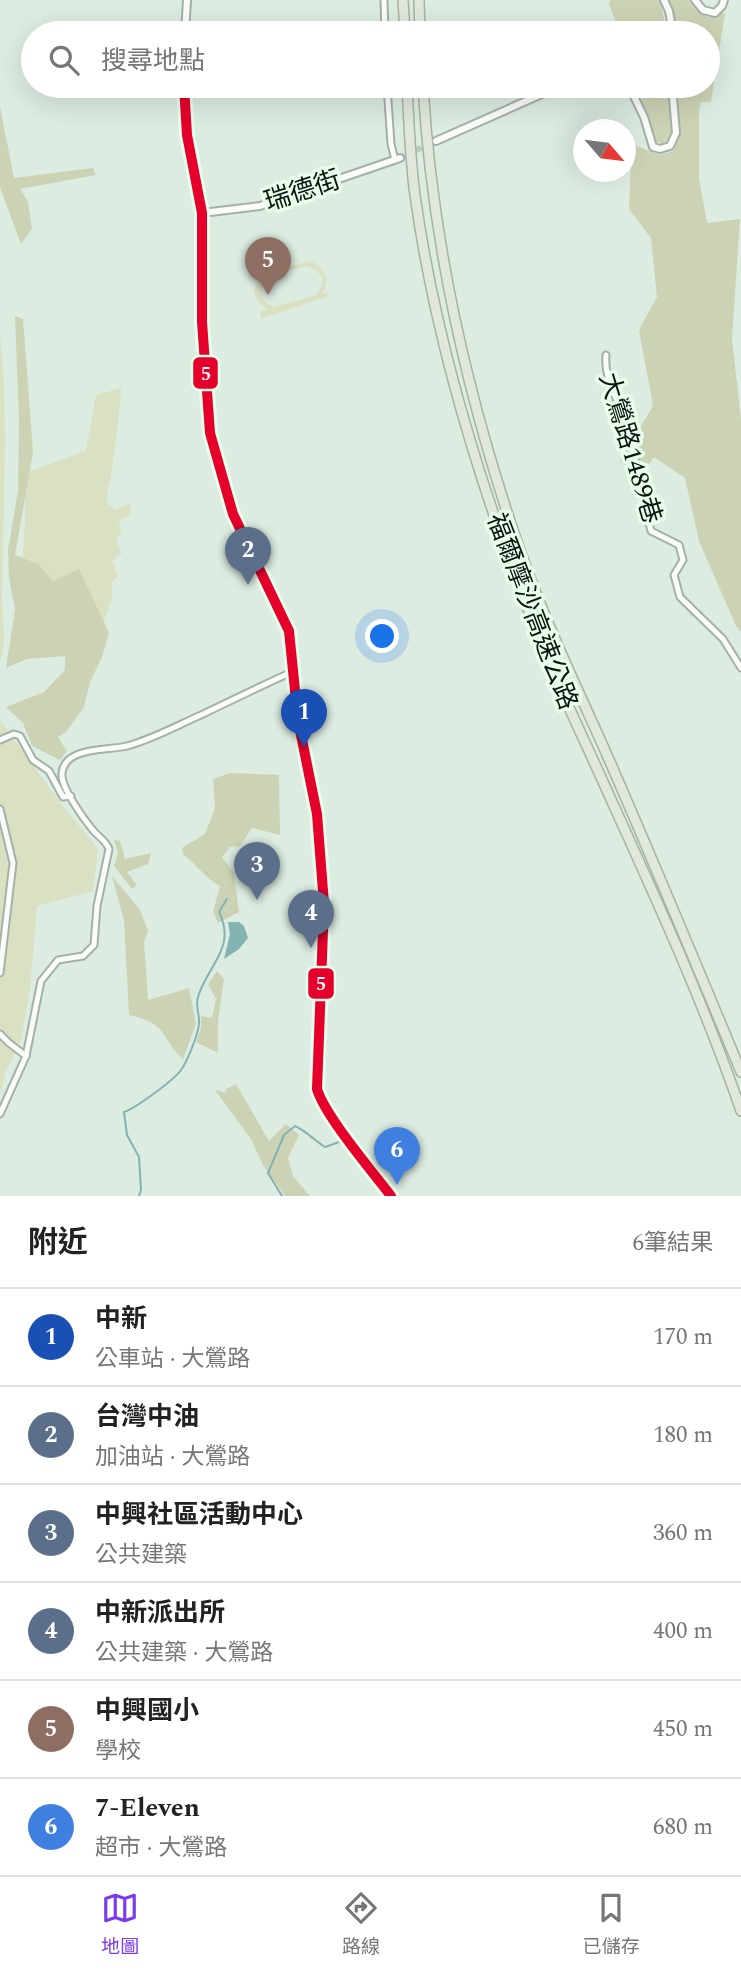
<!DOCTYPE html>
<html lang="zh-TW">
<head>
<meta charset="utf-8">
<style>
  :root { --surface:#fff; --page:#f6f6f6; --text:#222; --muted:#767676; --line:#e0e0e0; --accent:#7c3aed }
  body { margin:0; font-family:Spectral,"Noto Sans TC",serif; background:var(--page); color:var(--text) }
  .compass { position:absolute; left:573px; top:119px; width:63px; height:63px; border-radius:50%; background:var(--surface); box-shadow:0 7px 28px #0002; rotate:118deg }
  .you { position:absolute; left:383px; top:637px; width:24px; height:24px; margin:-18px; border:5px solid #fff; border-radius:50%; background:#1a73e8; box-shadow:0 0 0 10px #1a73e833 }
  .badge { display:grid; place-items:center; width:46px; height:46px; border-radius:50%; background:var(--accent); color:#fff; font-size:23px; font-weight:700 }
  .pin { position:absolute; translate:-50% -58px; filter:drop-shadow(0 2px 4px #0008) }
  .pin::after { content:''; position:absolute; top:37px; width:24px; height:21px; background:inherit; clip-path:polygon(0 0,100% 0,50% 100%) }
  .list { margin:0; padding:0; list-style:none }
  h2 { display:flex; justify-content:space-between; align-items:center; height:91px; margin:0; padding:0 28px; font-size:30px }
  h2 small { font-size:23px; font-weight:400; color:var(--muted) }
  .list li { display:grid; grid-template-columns:46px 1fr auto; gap:21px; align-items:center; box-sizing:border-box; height:98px; padding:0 28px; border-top:2px solid var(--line) }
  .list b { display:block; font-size:26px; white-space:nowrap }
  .list p { margin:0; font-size:23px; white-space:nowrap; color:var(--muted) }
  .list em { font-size:23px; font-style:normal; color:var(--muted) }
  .icon { flex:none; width:38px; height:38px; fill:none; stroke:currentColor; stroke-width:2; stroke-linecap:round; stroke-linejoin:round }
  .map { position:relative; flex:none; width:741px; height:1196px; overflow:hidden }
  .search { position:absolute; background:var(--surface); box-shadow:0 7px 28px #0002; left:21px; right:21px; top:21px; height:77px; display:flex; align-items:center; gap:18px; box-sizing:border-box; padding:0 24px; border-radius:38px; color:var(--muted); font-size:26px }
  .sheet { height:679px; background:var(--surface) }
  nav { display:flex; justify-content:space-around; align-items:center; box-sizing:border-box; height:98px; border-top:2px solid var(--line); background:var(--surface); font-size:19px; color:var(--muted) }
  nav a { display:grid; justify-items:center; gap:4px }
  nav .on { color:var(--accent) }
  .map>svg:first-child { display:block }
  .green { fill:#dae1c3; fill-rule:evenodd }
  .forest { fill:#ccd3b4 }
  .water { fill:#83b3b3 }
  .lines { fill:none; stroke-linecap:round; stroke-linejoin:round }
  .stream { stroke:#83b3b3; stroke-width:2 }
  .tertiary-tunnel { stroke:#bdccc1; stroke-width:6; stroke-dasharray:6 3; stroke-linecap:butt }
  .minor-casing { stroke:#a4b1a8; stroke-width:9 }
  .tertiary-casing { stroke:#a4b1a8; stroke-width:10 }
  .motorway-casing { stroke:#a6b3a2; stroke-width:12 }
  .minor { stroke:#fafcfa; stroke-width:5 }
  .tertiary { stroke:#fafcfa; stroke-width:6 }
  .motorway { stroke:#dfe8da; stroke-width:9 }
  .bus-1-casing { stroke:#e7feed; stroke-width:16 }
  .bus-1 { stroke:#e4002b; stroke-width:10 }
  .labels { text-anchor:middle; stroke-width:7; stroke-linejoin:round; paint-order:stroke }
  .street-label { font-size:26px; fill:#0b150e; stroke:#e7feed }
  .line-badge { stroke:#e7feed; stroke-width:2.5 }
  .badge-label { font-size:19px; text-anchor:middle; font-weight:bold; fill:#fff }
</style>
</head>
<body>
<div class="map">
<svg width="741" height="1196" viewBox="0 0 741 1196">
  <rect width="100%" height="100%" fill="#dcece1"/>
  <!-- green -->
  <g class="green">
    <path d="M309 261C325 266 331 279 322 294L328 292 329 296 261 319 260 312 268 310C227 279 286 268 309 261ZM307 266 317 271 323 278 321 288 316 295 273 307 262 299C258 273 287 272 307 266Z"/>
    <path d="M0 333C9 418 3 506 2 592 1 614 8 640 0 661Z"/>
    <path d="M121 388C120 419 114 448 111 478 109 489 105 494 108 505L116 510 130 503 131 514 119 521 121 532 116 541 122 553 112 561 118 577 112 582V598L101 630 20 598 25 519V473L86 451 96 395Z"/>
    <path d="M0 720 62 805 98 849 93 891 37 906 30 989 21 1041 6 1071 0 1094Z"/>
  </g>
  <!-- forest -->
  <g class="forest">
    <path d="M610 0H660L667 33H620L609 4Z"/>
    <path d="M668 0H690L699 12 708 17 725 13 711 102H701L699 112V178L707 223 740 219 732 339 741 419V632L736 626 699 541 685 478 654 457 639 479 620 461 653 406 639 330 657 297 651 238 629 209 632 144 660 155 673 151 680 135 677 86H708V33H678Z"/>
    <path d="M637 86H668L673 134 663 144 655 141Z"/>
    <path d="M0 107 14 178 93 168 96 175 20 189 28 202 32 229 21 244 0 187Z"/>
    <path d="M15 316 23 319 33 452 15 555 38 564 53 581 79 569 109 633 102 657 90 682 84 707 66 732 58 737 67 751 60 760 32 746 23 723 6 707 44 692 65 670V656L27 659 6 668 15 610 9 577 8 550 18 491 19 420Z"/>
    <path d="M230 773 279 775 280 835 252 828 240 846 230 847 222 857 234 873 239 912 218 923 213 912 220 886C205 878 196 864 183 854L182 848 205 834 215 808 213 779Z"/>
    <path d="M114 840 120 841 125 859 151 853 148 864 127 872 137 885 132 889 114 866 118 853Z"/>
    <path d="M112 876 140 910 148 931 144 941 148 1000 189 988 196 1024 183 1059C159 1036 169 1024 129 1015L124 920Z"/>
    <path d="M217 971 224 979 218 1020V1053L196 1042 201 1029V1016L212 1018 216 999 208 984Z"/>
    <path d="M236 1084 269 1141 286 1124 299 1135 288 1158 293 1176 310 1196H285L263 1165 251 1139 215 1090 226 1093V1089Z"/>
  </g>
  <!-- water -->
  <path class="water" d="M228 922H239L244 926 248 938 239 949 224 959 230 934Z"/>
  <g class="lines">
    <!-- stream -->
    <g class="stream">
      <path d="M139 1196 141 1190 139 1157 127 1135 124 1112C136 1108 174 1080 181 1070 187 1062 198 1035 199 1024 200 1016 195 1006 198 997 207 966 237 948 219 912L227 899"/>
      <path d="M282 1196 268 1173 284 1135 295 1126C306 1131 314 1140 325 1147L339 1142"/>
    </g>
    <!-- tertiary-tunnel -->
    <path class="tertiary-tunnel" d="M400 158 436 141"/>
    <!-- minor casing -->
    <g class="minor-casing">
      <g id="minor">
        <path d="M384 0 385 33"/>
        <path d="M387 86 391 144 395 160"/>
        <path d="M606 355C604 376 614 391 621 411 636 449 640 492 651 531L679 545 683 560 674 575 680 597 723 639 741 668"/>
        <path d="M0 740 14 734 20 736 33 760 49 771 63 797 71 796"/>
        <path d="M0 809 13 863 0 973"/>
        <path d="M0 1034 9 1043 26 1056"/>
        <path d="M0 1114 26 1056 41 981 58 960 83 956 94 945 97 906 109 849C106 840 97 836 92 829 83 818 60 786 62 773 65 746 108 751 127 746 153 739 176 726 201 715 232 700 263 685 294 671"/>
      </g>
    </g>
    <!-- tertiary casing -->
    <g class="tertiary-casing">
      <g id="tertiary">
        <path d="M664 0 669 11 673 33"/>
        <path d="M695 0 703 10 715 13 722 6 724 0"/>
        <path d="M185 33 187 0"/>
        <path d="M184 86 187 135 202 213V322L210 433 233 514 289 631 298 720 317 814 324 904 317 1089C325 1116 372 1171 391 1196"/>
        <path d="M629 86 644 117 653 147 660 149 670 146 676 133 672 86"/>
        <path d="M436 141 560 86"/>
        <path d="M202 213 260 206 400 158"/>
      </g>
    </g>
    <!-- motorway casing -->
    <g class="motorway-casing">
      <g id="motorway">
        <path d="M403 0 405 33"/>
        <path d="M419 0 420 33"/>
        <path d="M407 86C409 122 410 159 415 195 436 346 482 493 538 635 558 686 582 735 604 784 653 892 703 1000 741 1111"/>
        <path d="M423 86C432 241 465 388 515 536 540 611 575 683 607 755 653 860 697 966 741 1072"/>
      </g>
    </g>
    <!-- minor -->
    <use href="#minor" class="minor"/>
    <!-- tertiary -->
    <use href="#tertiary" class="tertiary"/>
    <!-- motorway -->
    <use href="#motorway" class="motorway"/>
    <!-- bus-1 casing -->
    <g class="bus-1-casing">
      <path id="bus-1" d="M184 86 187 135 202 213V322L210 433 233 514 289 631 298 720 317 814 324 904 317 1089C325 1116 372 1171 391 1196"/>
    </g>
    <!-- bus-1 -->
    <use href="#bus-1" class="bus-1"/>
  </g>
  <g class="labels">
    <!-- street labels -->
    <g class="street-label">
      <text transform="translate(302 190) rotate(-18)" y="9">瑞德街</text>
      <text transform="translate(631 448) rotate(73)" y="9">大鶯路1489巷</text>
      <text transform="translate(533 611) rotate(69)" y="9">福爾摩沙高速公路</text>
    </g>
  </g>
  <g class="line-badge">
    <rect x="192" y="356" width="27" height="34" rx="7" fill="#e4002b"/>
    <rect x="307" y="967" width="28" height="33" rx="7" fill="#e4002b"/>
  </g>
  <g class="badge-label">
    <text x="206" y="380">5</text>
    <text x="321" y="990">5</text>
  </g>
</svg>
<svg class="compass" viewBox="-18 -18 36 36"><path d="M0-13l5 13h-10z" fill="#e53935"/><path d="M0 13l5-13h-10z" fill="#767676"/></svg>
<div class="you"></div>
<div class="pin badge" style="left:304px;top:747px;background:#1a4fb4">1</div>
<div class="pin badge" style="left:248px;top:585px;background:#5c6f8a">2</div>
<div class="pin badge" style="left:257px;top:900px;background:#5c6f8a">3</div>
<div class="pin badge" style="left:311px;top:948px;background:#5c6f8a">4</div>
<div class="pin badge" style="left:268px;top:295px;background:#8d6e63">5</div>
<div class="pin badge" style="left:397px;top:1185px;background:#3f7fe0">6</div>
<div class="search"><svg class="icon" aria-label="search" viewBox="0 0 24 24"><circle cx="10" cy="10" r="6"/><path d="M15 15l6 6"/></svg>搜尋地點</div>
</div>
<section class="sheet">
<h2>附近<small>6筆結果</small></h2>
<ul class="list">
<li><span class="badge" style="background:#1a4fb4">1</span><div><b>中新</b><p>公車站 · 大鶯路</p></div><em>170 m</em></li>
<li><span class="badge" style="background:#5c6f8a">2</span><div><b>台灣中油</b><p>加油站 · 大鶯路</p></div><em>180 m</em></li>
<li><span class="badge" style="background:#5c6f8a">3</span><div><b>中興社區活動中心</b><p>公共建築</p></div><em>360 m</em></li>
<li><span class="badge" style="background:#5c6f8a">4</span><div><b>中新派出所</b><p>公共建築 · 大鶯路</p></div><em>400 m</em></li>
<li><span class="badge" style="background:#8d6e63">5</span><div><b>中興國小</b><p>學校</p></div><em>450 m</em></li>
<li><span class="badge" style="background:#3f7fe0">6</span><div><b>7-Eleven</b><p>超市 · 大鶯路</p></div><em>680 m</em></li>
</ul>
</section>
<nav>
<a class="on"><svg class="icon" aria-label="map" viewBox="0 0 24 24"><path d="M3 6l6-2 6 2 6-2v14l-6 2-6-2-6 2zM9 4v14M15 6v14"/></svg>地圖</a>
<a><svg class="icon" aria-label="directions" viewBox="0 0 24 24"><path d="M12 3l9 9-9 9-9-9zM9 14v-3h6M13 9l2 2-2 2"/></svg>路線</a>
<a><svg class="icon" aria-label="saved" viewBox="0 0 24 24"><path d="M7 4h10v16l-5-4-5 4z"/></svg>已儲存</a>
</nav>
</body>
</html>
